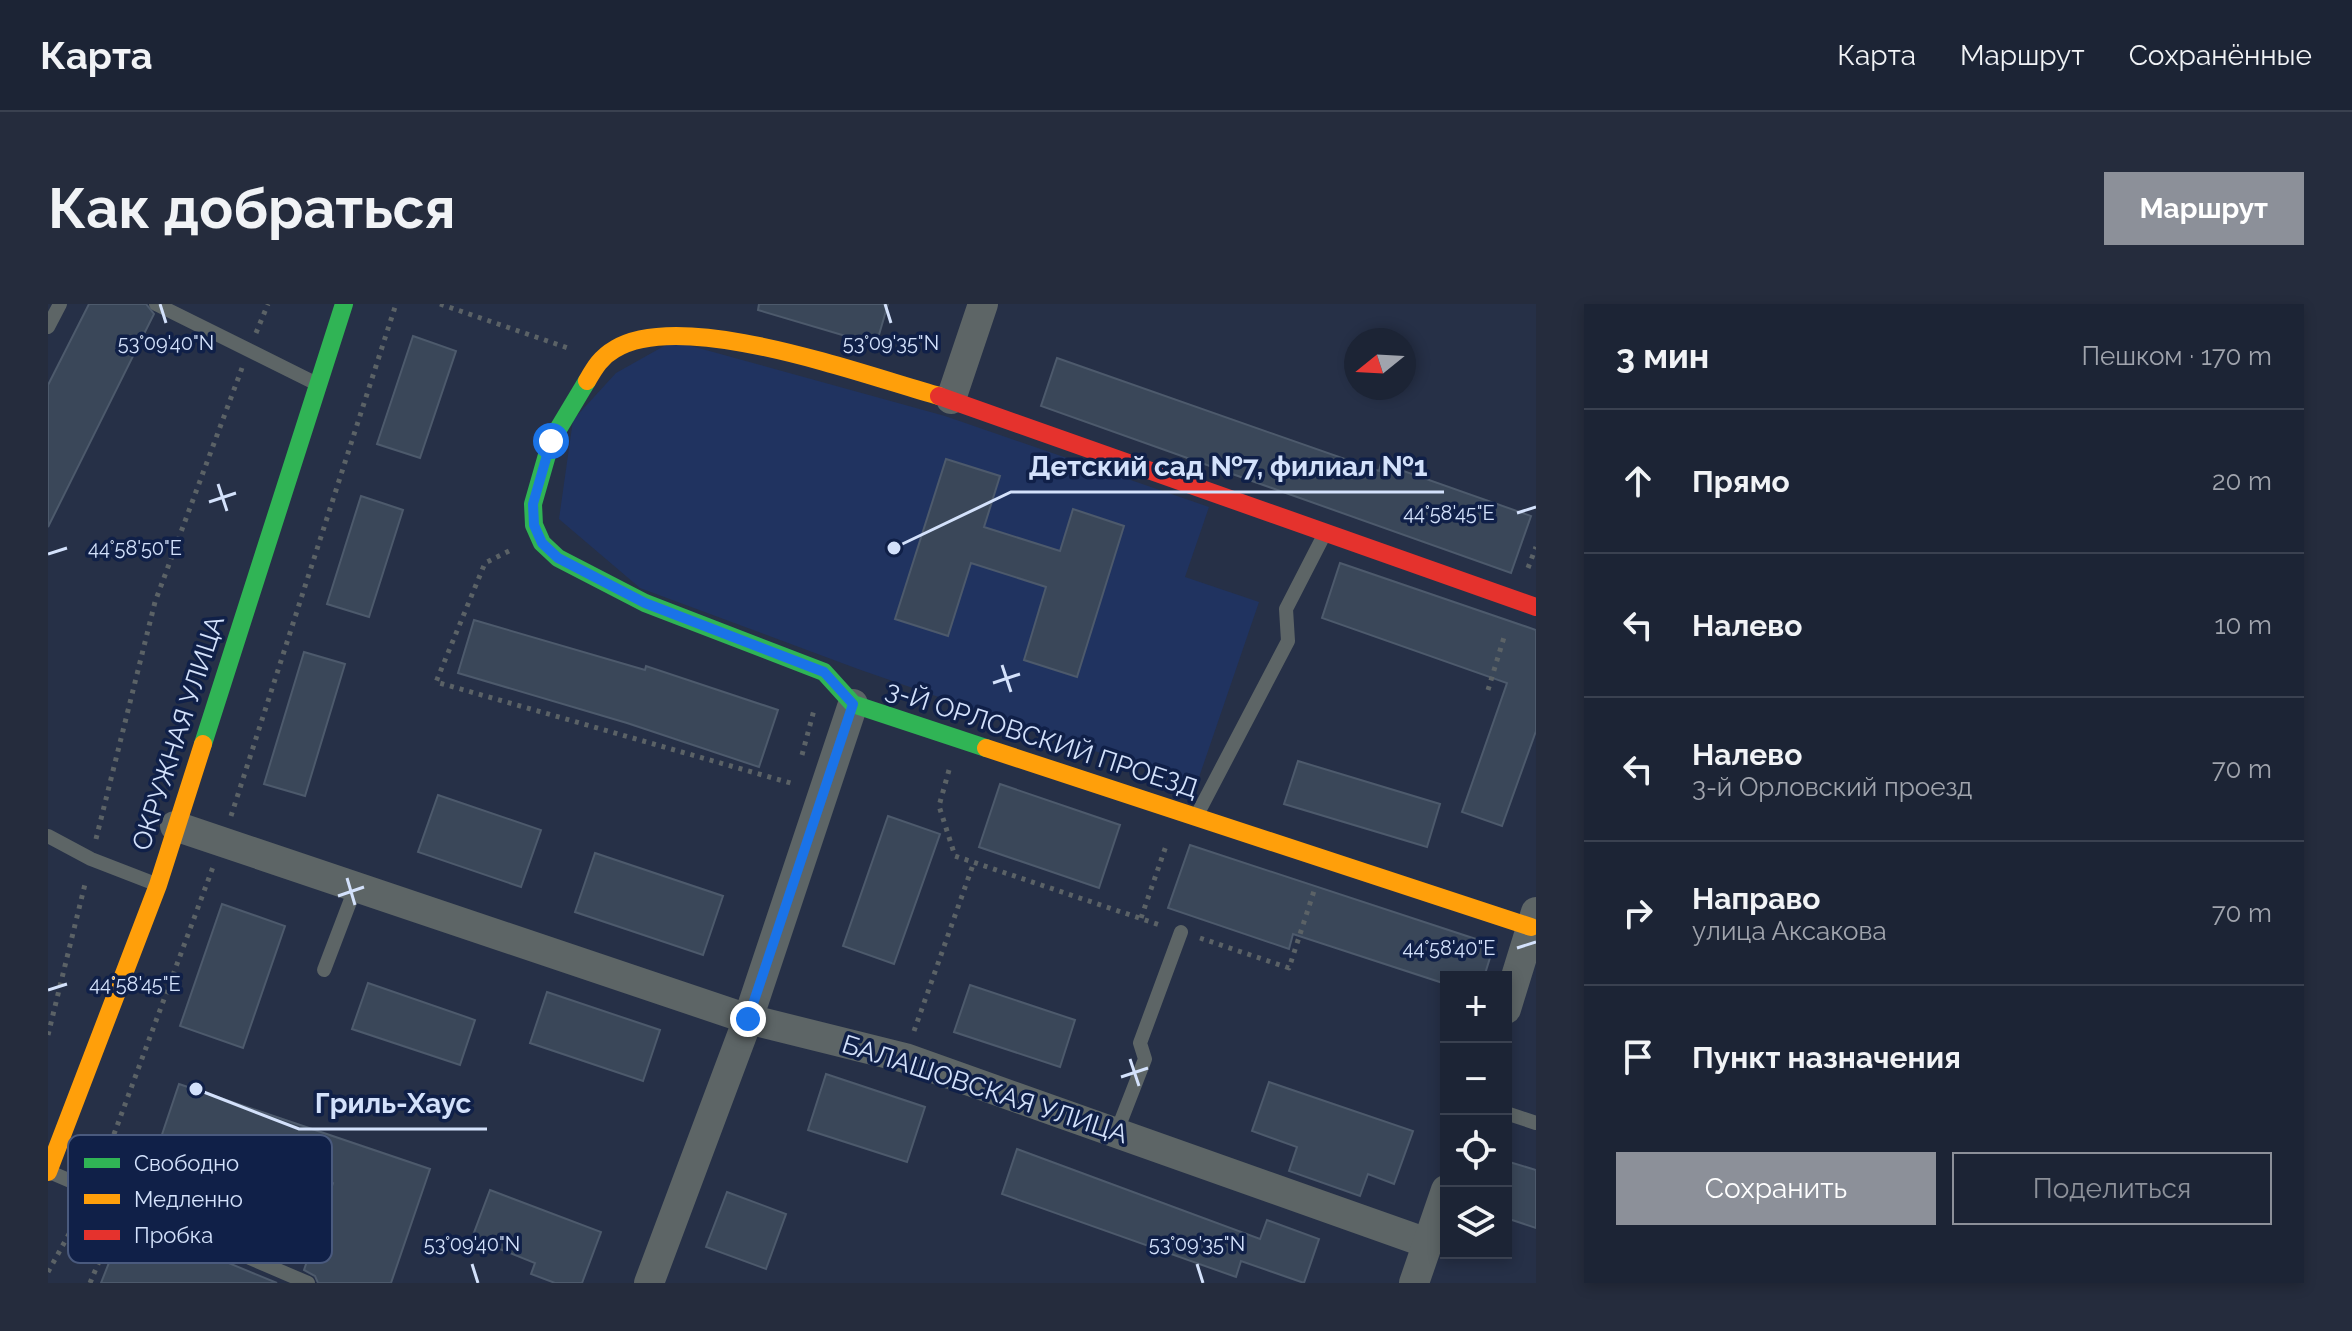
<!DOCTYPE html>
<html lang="ru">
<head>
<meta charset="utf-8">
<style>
  :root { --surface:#1c2435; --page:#252c3d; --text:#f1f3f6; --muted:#a0a4ad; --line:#3a4150; --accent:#8c9099 }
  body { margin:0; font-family:Raleway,sans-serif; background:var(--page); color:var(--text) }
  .controls { position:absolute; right:24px; bottom:24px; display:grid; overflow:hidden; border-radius:0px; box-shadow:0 4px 12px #0003 }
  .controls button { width:72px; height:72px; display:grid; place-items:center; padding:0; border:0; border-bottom:2px solid var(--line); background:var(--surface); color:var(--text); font:40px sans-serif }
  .compass { position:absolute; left:1296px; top:24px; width:72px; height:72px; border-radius:50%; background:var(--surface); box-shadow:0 4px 12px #0003; rotate:252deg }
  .stop { position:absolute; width:24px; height:24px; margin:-18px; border:6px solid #1a73e8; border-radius:50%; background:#fff }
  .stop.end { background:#1a73e8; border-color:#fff; box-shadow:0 2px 8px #0008 }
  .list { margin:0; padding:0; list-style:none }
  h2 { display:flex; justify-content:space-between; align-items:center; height:104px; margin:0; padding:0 32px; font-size:34px }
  h2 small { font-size:26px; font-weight:400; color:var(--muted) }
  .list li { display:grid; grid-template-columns:52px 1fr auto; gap:24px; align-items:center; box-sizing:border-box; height:144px; padding:0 32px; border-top:2px solid var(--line) }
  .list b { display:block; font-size:30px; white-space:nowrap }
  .list p { margin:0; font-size:26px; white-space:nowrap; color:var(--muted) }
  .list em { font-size:26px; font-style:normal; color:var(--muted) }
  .actions { display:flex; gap:16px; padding:24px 32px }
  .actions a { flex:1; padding:18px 0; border:2px solid var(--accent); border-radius:0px; text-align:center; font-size:28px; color:var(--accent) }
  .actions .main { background:var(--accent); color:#fff }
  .icon { flex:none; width:44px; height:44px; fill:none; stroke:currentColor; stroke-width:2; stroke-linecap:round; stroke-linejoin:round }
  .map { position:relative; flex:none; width:1488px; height:979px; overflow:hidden; border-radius:0px }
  header { display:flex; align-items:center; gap:48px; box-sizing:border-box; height:112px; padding:0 40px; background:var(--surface); border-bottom:2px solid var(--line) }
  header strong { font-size:38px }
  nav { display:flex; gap:44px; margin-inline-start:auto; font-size:28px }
  .intro { display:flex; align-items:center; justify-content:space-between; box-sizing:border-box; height:192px; padding:0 48px }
  h1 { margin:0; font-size:56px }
  .button { padding:20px 36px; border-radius:0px; background:var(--accent); color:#fff; font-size:28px; font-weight:700 }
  main { display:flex; gap:48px; padding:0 48px }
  aside { flex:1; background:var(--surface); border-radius:0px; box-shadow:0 4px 12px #0003 }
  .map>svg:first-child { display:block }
  .built { fill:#203360 }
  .building { fill:#3a4759; stroke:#4d5a6c; stroke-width:2 }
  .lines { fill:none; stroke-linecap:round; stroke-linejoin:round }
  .path { stroke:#5b6266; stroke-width:5; stroke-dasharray:4 6; stroke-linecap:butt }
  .lane { stroke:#5d6566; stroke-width:14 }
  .street { stroke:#5d6566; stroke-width:30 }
  .fast { stroke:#30b455; stroke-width:18 }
  .slow { stroke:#ff9f0a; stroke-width:18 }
  .jam { stroke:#e5322d; stroke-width:18 }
  .route { stroke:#1a73e8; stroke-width:10 }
  .ticks { fill:none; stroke:#d3e1fb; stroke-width:3 }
  .labels { text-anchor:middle; stroke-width:7; stroke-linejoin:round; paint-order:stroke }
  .street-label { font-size:26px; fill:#d3e1fb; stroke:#102048 }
  .key { fill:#102048; stroke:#4a5a7e; stroke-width:2 }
  .key-label { font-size:22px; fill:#d3e1fb }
  .ticks-label { font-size:20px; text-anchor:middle; fill:#d3e1fb; stroke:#102048; stroke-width:7; stroke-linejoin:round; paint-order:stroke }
  .leader { fill:none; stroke:#d3e1fb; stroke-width:3 }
  .callout-dot { fill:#d3e1fb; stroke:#102048; stroke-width:3 }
  .callout-label { font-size:28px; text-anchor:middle; font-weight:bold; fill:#d3e1fb; stroke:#102048; stroke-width:7; stroke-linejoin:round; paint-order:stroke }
</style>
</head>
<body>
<header>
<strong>Карта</strong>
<nav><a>Карта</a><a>Маршрут</a><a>Сохранённые</a></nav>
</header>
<div class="intro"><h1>Как добраться</h1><a class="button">Маршрут</a></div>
<main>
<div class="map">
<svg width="1488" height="979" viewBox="0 0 1488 979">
  <rect width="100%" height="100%" fill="#263047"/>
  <!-- built -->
  <path class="built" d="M625 37 897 112 1161 203 1137 273 1211 298 1148 482 810 365 592 284 511 215 525 116 568 69Z"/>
  <!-- building -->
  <g class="building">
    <path d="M41 0H98L106 10 0 223V81Z"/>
    <path d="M711 0H840L828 41 710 6Z"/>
    <path d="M365 32 408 47 372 154 329 140Z"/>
    <path d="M1009 54 1331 167 1333 159 1483 212 1463 269 993 102Z"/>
    <path d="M898 155 952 172 936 223 1012 247 1025 205 1076 222 1029 373 976 356 998 283 923 259 900 332 847 315Z"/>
    <path d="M313 192 355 206 321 313 279 300Z"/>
    <path d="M1292 259 1488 326V427L1454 522 1414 508 1459 379 1274 314Z"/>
    <path d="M426 316 597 366 598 362 730 406 711 463 579 419 410 369Z"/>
    <path d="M256 348 297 360 257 492 216 480Z"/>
    <path d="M1250 457 1392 500 1379 543 1236 500Z"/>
    <path d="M952 480 1072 521 1051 584 931 543Z"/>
    <path d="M390 491 493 526 473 583 370 548Z"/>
    <path d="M840 512 892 530 846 660 795 642Z"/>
    <path d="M1142 541 1446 641 1436 673H1398V680L1245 630 1241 645 1120 604Z"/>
    <path d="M547 549 675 592 655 651 527 608Z"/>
    <path d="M174 600 237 622 195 744 132 722Z"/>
    <path d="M320 679 427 716 412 761 304 725Z"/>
    <path d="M922 681 1027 716 1012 763 906 728Z"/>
    <path d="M499 688 612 726 595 777 482 739Z"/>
    <path d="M778 770 877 803 859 858 760 826Z"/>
    <path d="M1221 778 1365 827 1346 880 1320 870 1312 892 1241 867 1249 843 1204 827Z"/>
    <path d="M131 780 382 865 343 979H270L267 972 256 966 285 879 201 850 173 931 92 896Z"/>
    <path d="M969 845 1212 935 1219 916 1271 935 1256 979 1193 957 1188 973 954 890Z"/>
    <path d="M1458 857 1488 866V924L1458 914Z"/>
    <path d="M442 886 553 928 534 979H507L483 970 487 959 424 934Z"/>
    <path d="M679 888 738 910 718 965 658 943Z"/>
    <path d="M86 915 167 950 166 953 229 979H53L77 918 84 921Z"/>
  </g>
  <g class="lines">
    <!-- path -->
    <g class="path">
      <path d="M392 0 520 44"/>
      <path d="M208 29 220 0"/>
      <path d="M461 247 437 259 388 378 746 480"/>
      <path d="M1480 264 1488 243"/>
      <path d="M1440 386 1457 330"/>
      <path d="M754 451 766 406"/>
      <path d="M901 466 891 502 907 552 1112 621"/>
      <path d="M183 512 348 0"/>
      <path d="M48 535 107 298 194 64"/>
      <path d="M1093 614 1119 539"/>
      <path d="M1152 634 1241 664 1266 587"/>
      <path d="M866 727 926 558"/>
      <path d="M0 731 38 576"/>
      <path d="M52 868 165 563"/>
      <path d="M0 968 36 903"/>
      <path d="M42 979 68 917"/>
    </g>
    <!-- lane -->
    <g class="lane">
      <path d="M108 0 265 78"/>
      <path d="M0 23 12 0"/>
      <path d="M1150 509 1240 337 1238 305 1275 233"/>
      <path d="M0 532 43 555 105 579"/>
      <path d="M276 666 308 582"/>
      <path d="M1458 809 1488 819"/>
      <path d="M1069 827 1097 755 1092 739 1133 628"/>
      <path d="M4 869 260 979"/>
    </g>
    <!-- street -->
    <g class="street">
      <path d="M903 95 935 0"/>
      <path d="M127 522 700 715 857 754 1379 939"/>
      <path d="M1458 705 1488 608"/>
      <path d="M601 979 700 715 805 400"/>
      <path d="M1366 979 1398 886"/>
    </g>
    <!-- fast -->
    <g class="fast">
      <path d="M539 77 503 137 485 200 486 221 494 239 510 254 597 299 776 368 805 400 938 444"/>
      <path d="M155 440 296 0"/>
    </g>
    <!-- slow -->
    <g class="slow">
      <path d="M539 77C547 63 553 53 567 45 635 4 815 71 891 92"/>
      <path d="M938 444 1483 623"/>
      <path d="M0 868 110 581 155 440"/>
    </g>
    <!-- jam -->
    <path class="jam" d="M891 92 1488 303"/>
  </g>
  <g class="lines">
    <!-- route -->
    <path class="route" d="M503 137 485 200 486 221 494 239 510 254 597 299 776 368 805 400 700 715"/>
  </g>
  <!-- ticks -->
  <path class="ticks" d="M112 0 118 19M837 0 843 19M170 180 179 207M161 198 188 189M1469 209 1488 203M0 250 19 244M954 361 963 388M945 379 972 370M299 574 307 601M290 592 316 583M1469 644 1488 638M0 686 19 680M1082 755 1091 782M1073 773 1100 764M424 960 430 979M1149 960 1155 979"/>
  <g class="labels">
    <!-- street labels -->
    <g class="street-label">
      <text transform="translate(130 429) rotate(-72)" y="9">ОКРУЖНАЯ УЛИЦА</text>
      <text transform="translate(994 435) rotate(18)" y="9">3-Й ОРЛОВСКИЙ ПРОЕЗД</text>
      <text transform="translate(937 785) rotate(18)" y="9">БАЛАШОВСКАЯ УЛИЦА</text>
    </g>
  </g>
  <!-- legend -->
  <rect x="20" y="831" width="264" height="128" rx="12" class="key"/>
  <rect x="36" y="854" width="36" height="10" fill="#30b455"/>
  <rect x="36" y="890" width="36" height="10" fill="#ff9f0a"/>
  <rect x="36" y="926" width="36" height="10" fill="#e5322d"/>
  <g class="key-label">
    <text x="86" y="867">Свободно</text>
    <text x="86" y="903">Медленно</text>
    <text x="86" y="939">Пробка</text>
  </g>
  <g class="ticks-label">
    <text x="118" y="46">53°09'40"N</text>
    <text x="843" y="46">53°09'35"N</text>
    <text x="1401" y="216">44°58'45"E</text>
    <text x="87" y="251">44°58'50"E</text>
    <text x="1401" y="651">44°58'40"E</text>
    <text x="87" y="687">44°58'45"E</text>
    <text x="424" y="947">53°09'40"N</text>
    <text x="1149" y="947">53°09'35"N</text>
  </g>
  <!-- callouts -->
  <path class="leader" d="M846 244L963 188H1396M148 785L251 825H439"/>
  <g class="callout-dot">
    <circle cx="846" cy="244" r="8"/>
    <circle cx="148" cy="785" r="8"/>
  </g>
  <g class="callout-label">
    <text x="1180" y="172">Детский сад №7, филиал №1</text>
    <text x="345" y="809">Гриль-Хаус</text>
  </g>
</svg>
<div class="controls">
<button>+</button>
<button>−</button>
<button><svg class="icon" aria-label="locate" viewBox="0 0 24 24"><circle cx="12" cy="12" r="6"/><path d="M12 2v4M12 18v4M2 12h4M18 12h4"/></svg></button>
<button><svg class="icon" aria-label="layers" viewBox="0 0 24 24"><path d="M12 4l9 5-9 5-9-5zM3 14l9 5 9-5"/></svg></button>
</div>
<svg class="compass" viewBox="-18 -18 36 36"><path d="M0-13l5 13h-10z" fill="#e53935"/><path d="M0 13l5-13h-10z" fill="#a0a4ad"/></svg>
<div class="stop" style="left:503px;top:137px"></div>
<div class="stop end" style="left:700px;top:715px"></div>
</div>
<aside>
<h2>3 мин<small>Пешком · 170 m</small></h2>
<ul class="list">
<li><svg class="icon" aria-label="ahead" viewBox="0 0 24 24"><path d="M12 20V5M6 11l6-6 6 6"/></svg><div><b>Прямо</b></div><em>20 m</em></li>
<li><svg class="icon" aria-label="left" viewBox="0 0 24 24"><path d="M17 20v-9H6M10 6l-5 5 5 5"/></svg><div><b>Налево</b></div><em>10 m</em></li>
<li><svg class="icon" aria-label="left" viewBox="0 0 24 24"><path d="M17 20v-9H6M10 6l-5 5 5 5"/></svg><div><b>Налево</b><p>3-й Орловский проезд</p></div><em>70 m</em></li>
<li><svg class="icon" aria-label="right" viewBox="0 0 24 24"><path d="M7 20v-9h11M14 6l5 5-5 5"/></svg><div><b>Направо</b><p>улица Аксакова</p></div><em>70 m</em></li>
<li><svg class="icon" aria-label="arrive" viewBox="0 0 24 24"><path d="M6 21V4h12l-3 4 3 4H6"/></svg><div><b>Пункт назначения</b></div></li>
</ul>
<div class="actions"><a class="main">Сохранить</a><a>Поделиться</a></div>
</aside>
</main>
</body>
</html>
